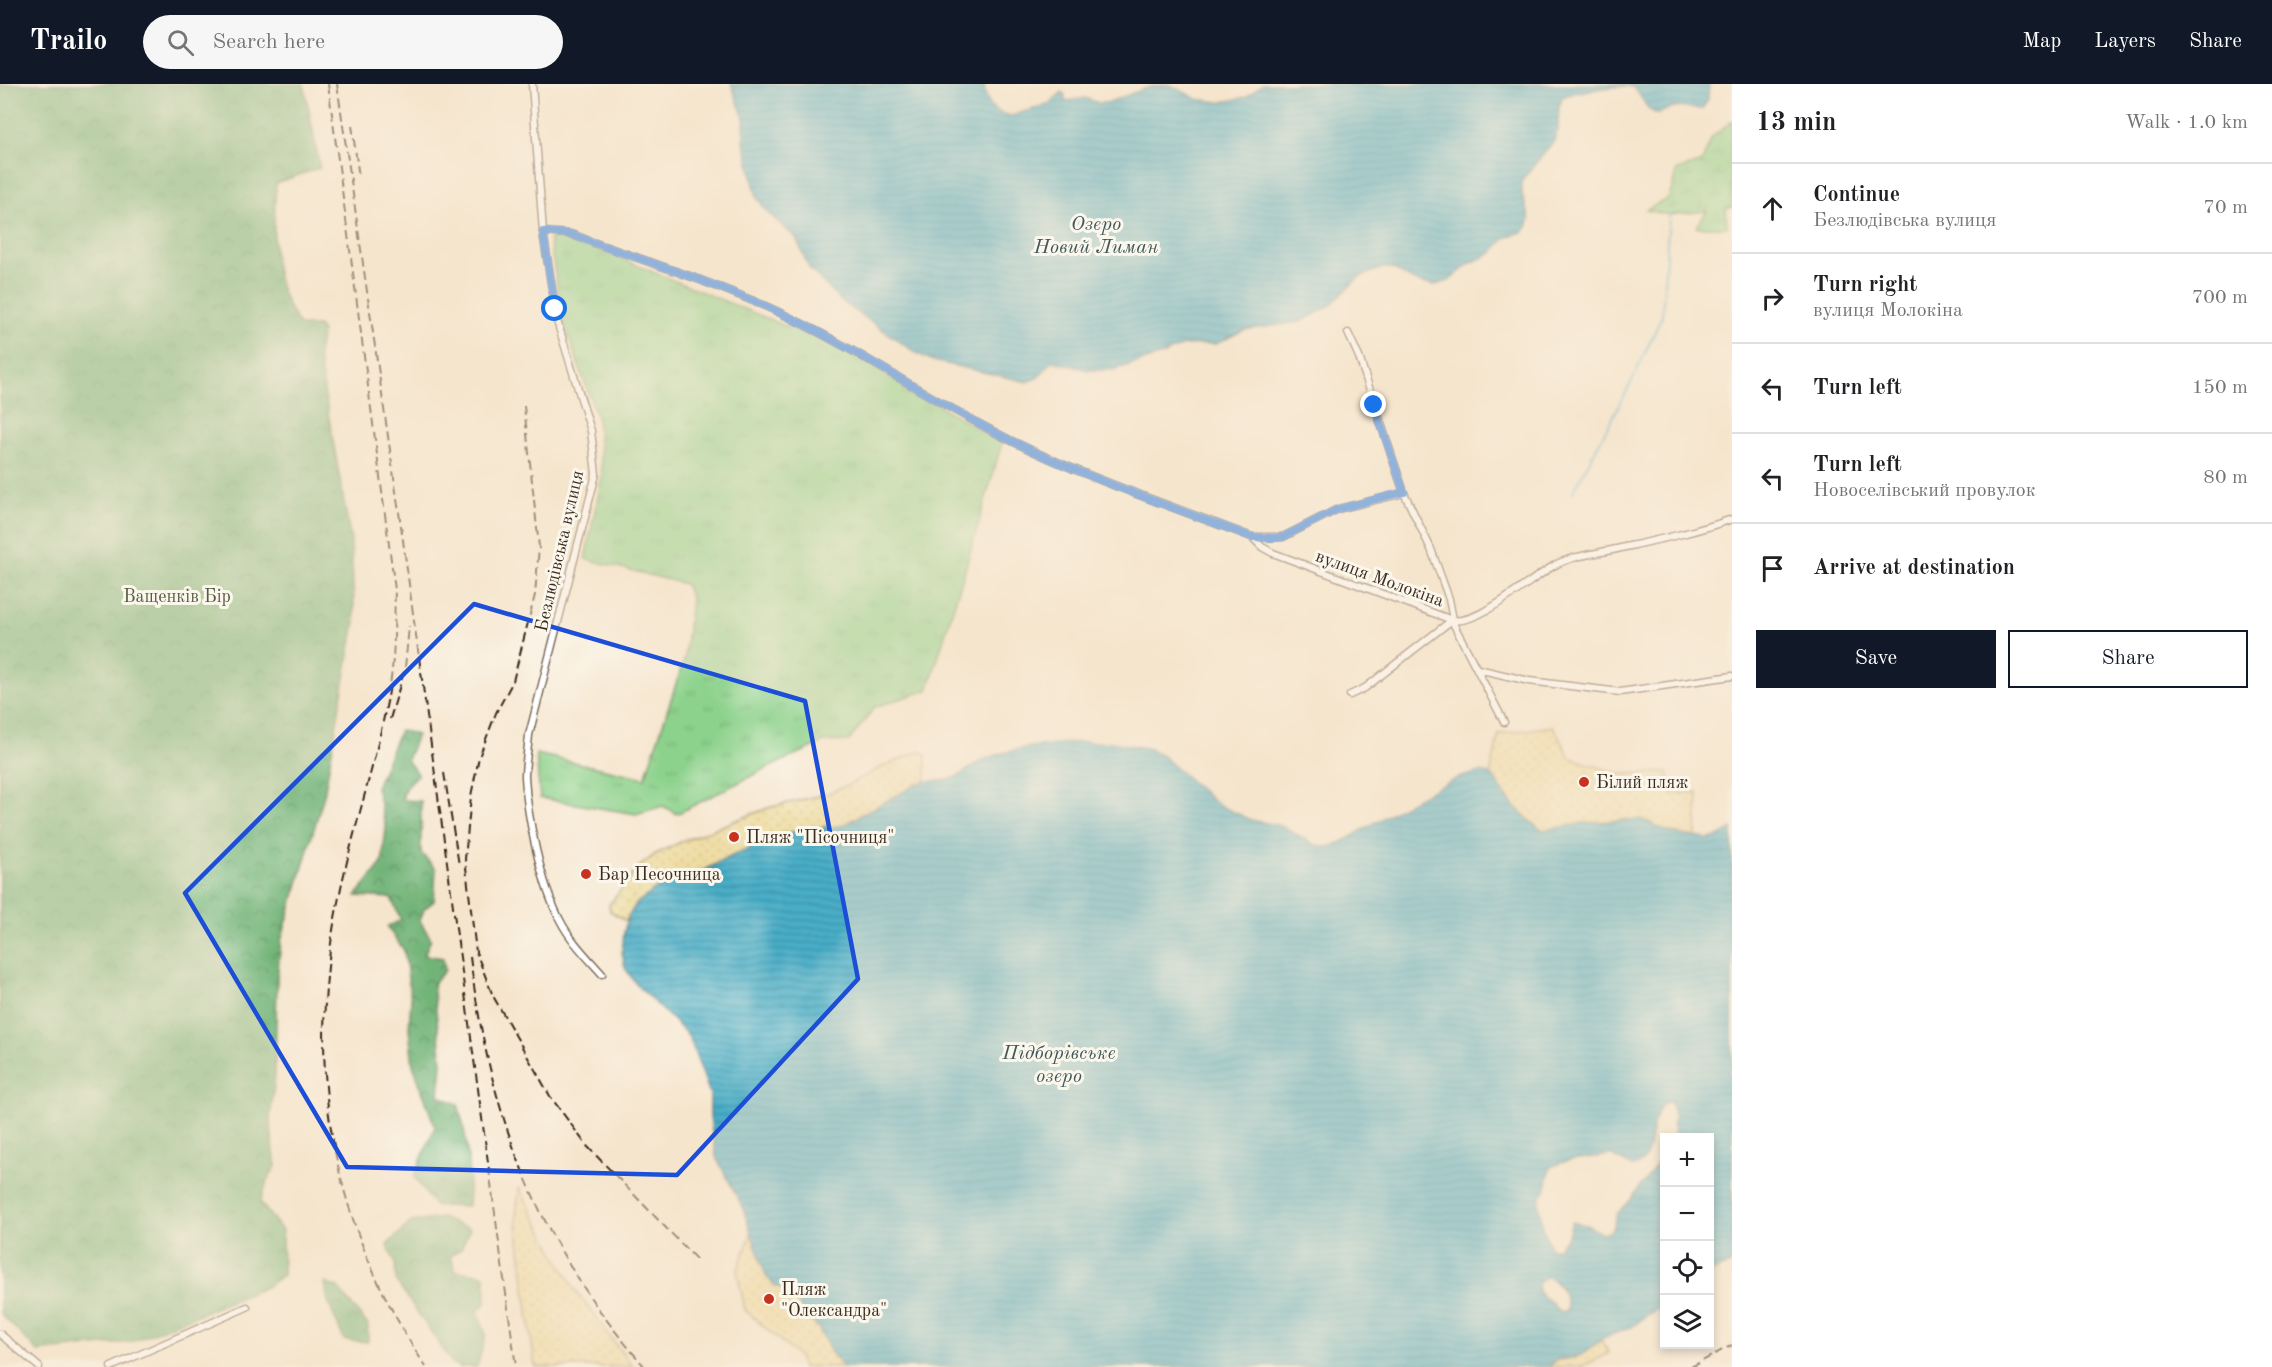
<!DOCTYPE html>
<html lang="en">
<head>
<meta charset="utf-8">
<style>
  :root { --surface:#fff; --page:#f6f6f6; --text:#202124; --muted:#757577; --line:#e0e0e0; --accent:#111827 }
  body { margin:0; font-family:"Old Standard TT",serif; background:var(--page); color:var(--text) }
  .controls { position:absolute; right:18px; bottom:18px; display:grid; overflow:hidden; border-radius:0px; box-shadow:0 3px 9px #0003 }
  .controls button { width:54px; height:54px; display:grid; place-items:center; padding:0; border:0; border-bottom:2px solid var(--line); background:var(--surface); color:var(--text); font:30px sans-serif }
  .stop { position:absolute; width:18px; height:18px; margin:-14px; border:4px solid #1a73e8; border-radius:50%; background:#fff }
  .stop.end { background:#1a73e8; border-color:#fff; box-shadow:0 2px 6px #0008 }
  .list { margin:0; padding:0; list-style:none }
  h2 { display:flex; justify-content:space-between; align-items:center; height:78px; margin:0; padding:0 24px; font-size:26px }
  h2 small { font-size:20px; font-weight:400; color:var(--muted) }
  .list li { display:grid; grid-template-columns:39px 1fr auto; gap:18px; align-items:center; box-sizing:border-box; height:90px; padding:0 24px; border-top:2px solid var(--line) }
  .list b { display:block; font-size:22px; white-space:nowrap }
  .list p { margin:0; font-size:20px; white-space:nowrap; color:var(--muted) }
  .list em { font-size:20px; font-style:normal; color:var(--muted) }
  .actions { display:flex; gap:12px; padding:18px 24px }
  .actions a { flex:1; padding:14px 0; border:2px solid var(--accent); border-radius:0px; text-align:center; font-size:21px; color:var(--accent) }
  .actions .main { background:var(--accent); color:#fff }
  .icon { flex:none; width:33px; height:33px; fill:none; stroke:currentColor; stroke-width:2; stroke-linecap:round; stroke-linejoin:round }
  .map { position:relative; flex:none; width:1732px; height:1283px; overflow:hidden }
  header { display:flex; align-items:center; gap:36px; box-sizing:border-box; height:84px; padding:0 30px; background:var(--accent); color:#fff }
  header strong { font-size:28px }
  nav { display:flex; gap:33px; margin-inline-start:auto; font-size:21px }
  .search { width:420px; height:54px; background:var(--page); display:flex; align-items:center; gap:15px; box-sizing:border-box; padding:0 21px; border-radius:33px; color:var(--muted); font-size:22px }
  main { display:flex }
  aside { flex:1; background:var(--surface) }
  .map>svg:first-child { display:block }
  .grass { fill:url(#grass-tufts); stroke:#647e55; stroke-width:1.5 }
  .forest { fill:url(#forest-crowns); stroke:#566f4b; stroke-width:1.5 }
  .wetland { fill:url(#wetland-marsh); stroke:#647e55; stroke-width:1.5 }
  .sand { fill:url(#sand-dots); stroke:#94825e; stroke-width:1.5 }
  .water { fill:url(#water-rules); stroke:#426c73; stroke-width:1.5; fill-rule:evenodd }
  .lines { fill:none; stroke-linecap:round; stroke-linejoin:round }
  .stream { stroke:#49aec8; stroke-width:2 }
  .minor-casing { stroke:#7c6b5b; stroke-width:9 }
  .minor { stroke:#fff; stroke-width:6 }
  .rail { stroke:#3b2a1e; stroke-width:2; stroke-dasharray:9 4.5; stroke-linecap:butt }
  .route { stroke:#1a73e8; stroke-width:8 }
  .marked { fill:none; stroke:#1d4ed8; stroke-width:4.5; stroke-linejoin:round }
  .poi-dot { fill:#c8321e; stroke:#fbf7ec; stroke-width:2 }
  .labels { text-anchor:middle; stroke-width:6; stroke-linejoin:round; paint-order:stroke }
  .street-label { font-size:18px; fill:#3b2a1e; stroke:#fbf7ec }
  .park-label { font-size:18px; fill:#535c3f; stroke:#fbf7ec }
  .poi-label { font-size:18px; fill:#3b2a1e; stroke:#fbf7ec; text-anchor:start }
  .water-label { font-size:20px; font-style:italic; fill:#40585a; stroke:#fbf7ec }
</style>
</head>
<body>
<header>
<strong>Trailo</strong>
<div class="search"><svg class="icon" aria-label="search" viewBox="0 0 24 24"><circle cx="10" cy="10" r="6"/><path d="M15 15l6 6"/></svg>Search here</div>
<nav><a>Map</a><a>Layers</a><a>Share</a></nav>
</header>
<main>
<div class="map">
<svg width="1732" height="1283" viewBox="0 0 1732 1283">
  <defs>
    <pattern id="grass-tufts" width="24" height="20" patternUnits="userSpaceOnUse" patternTransform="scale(1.5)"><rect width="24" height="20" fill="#8cd28c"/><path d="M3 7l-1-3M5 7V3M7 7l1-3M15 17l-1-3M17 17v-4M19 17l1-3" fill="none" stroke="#7ab478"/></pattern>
    <pattern id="forest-crowns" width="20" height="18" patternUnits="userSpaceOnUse" patternTransform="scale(1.5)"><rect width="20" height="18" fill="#71b478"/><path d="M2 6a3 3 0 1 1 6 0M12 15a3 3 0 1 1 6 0" fill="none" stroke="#5e9362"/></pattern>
    <pattern id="wetland-marsh" width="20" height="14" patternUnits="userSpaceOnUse" patternTransform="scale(1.5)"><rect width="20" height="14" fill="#8cd28c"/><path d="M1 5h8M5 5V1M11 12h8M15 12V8" fill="none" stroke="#7ab478"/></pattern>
    <pattern id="sand-dots" width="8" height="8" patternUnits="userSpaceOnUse" patternTransform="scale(1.5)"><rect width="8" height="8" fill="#eeda9e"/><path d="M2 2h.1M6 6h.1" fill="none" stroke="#cdbb88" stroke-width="1.8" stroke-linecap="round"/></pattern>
    <pattern id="water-rules" width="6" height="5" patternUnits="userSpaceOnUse" patternTransform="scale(1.5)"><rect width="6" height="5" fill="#49aec8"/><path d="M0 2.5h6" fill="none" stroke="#3e8ea2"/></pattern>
  </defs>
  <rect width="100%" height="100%" fill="#fbf7ec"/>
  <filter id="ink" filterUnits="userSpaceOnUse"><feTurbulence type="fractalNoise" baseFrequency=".0167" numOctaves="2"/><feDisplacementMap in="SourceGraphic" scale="12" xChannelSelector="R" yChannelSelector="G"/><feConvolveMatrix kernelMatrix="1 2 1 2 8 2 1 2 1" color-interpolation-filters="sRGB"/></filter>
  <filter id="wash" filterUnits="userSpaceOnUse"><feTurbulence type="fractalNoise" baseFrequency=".008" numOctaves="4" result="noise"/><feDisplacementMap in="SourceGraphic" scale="24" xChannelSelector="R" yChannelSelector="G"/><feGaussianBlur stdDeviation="1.35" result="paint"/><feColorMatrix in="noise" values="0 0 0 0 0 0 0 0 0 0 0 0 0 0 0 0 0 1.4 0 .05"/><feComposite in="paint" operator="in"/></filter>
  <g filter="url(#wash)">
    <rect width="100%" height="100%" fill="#f6e5cd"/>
    <!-- grass -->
    <path class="grass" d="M549 154H570L852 269 1002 359 962 496 928 606 875 623 849 657 824 658 763 686 677 730 663 722 636 730 540 714 536 670 645 694 685 573 691 514 685 500 585 475 602 393 597 333 563 237Z"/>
    <!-- forest -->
    <g class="forest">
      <path d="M0 0H304L320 84 276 99C274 156 267 193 300 242H318L322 247 318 272 351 457 355 538 324 711 281 857 277 895 275 992 270 1036 276 1082 268 1095 260 1118 282 1146 283 1191 266 1203 131 1258 38 1268 0 1229Z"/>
      <path d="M400 646 417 651 407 676 418 691 405 704 402 716 421 717V769L436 785 434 817 424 825 420 837 431 855 424 871 443 874 445 886 433 900 442 979 439 1012 458 1020C468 1054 471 1087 468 1122H435L414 1093 435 1043 413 981 409 945 411 915 404 866 387 843 401 836 391 814 356 812 382 779 386 744 376 703Z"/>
      <path d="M442 1134 470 1145 461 1165 450 1172 456 1187 485 1191 486 1219 478 1227 486 1251 477 1283H459L452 1279 396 1197 395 1179 387 1161 411 1138Z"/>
      <path d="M325 1199 337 1203 368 1241V1258L344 1256 328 1218Z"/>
    </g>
    <!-- wetland -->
    <path class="wetland" d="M1732 37V123L1726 125 1727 143H1696L1707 127 1669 131 1646 126 1669 114 1677 86 1702 78 1712 53Z"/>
    <!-- sand -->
    <g class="sand">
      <path d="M1553 642 1570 674 1621 690 1668 688 1673 710 1698 708 1696 753 1668 748 1650 738 1628 735 1584 739 1544 746 1538 744 1513 720 1490 691 1499 650Z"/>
      <path d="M920 667 926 670V696L841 742 805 745 779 751 732 772 692 792 669 797 638 818 626 837 610 827 609 821 640 782 656 770 683 757 768 724 826 710 848 701 880 684Z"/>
      <path d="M519 1104 574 1204 633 1283H535L516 1133Z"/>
      <path d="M752 1148 761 1179 776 1202 792 1210 805 1230 819 1245 831 1268 843 1283H801L800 1274 745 1226 737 1187Z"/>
      <path d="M1601 1256 1609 1269 1581 1283H1549C1560 1272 1563 1278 1576 1273 1586 1270 1593 1262 1601 1256Z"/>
    </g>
    <!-- water -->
    <g class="water">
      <path d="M731 0H984L985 9 990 21 999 28 1011 32 1050 19 1062 8 1065 10V17L1085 14 1099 19H1106L1149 3 1169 0 1197 15 1221 18 1246 13 1263 0H1709L1708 16 1702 25 1673 23 1658 30C1644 27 1643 10 1632 3 1623 0 1573 8 1562 13L1559 21 1558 44 1554 57 1522 96V110L1530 135 1527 143 1522 148 1505 154 1492 169 1469 180 1449 197 1436 201 1424 200 1412 196 1392 184H1382L1358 194 1330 222 1301 238 1244 246 1216 260 1184 261 1162 271 1113 286H1088L1053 277 1037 294 1027 298 933 277 916 269 841 217 809 184 796 154 768 129 757 114 744 58V34Z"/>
      <path d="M1081 658H1112L1150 665 1163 672 1210 714 1225 724 1252 736 1282 742 1317 762 1328 763 1342 758C1367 745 1467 677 1489 690 1498 695 1502 707 1508 715 1513 722 1535 742 1542 746L1584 739 1641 735 1671 749 1708 755 1720 752 1732 744V984L1728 987 1732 993V1179L1710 1189V1054L1673 1053 1674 1031 1670 1018H1666C1644 1033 1659 1079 1632 1083L1611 1071 1570 1076 1550 1083 1546 1105 1540 1113 1539 1120 1542 1140 1551 1166 1560 1163V1160L1567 1154 1572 1138 1587 1141 1600 1149 1611 1147 1617 1130 1628 1119 1664 1071V1222L1647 1231 1632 1243 1605 1253 1581 1271 1573 1274 1557 1275 1549 1283H843L831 1268 819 1245 805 1230 792 1210 774 1201 766 1192 742 1122 716 1073 710 1033V1010L690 955 685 948 636 900 625 884 622 868 624 848 628 833 636 820 663 800 692 792 732 772 779 751 805 745 841 742 919 699C930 694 940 699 951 695 963 691 972 681 983 676 1012 663 1050 660 1081 658ZM1547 1192C1559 1199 1568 1212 1567 1226L1562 1229 1555 1225 1553 1219C1545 1214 1536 1211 1538 1200Z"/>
    </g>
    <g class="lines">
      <!-- stream -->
      <path class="stream" d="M1573 408 1631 299 1662 232 1669 131"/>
    </g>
  </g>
  <g filter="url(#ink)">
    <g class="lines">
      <!-- minor casing -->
      <g class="minor-casing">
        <g id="minor">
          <path d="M532 0 543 148 557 237 591 347 596 390 529 651C528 665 525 679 525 693 527 733 541 800 560 836 570 856 587 873 602 890"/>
          <path d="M543 148 570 150C638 175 708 196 774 226 857 264 931 317 1012 357 1089 395 1172 422 1252 453L1262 463 1273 469 1452 536C1477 542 1530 495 1555 481 1572 472 1593 470 1612 466 1652 457 1693 449 1732 435"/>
          <path d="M1348 249 1359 273 1404 409 1431 465 1449 515 1454 541 1504 638"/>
          <path d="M1253 453H1283L1338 425 1404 409"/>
          <path d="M1478 585 1529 597 1620 608 1732 592"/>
          <path d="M1350 611 1365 604 1452 536"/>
          <path d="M0 1250 39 1283"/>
          <path d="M111 1283 247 1223"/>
        </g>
      </g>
      <!-- minor -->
      <use href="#minor" class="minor"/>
      <!-- rail -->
      <g class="rail">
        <path d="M328 0 395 506C394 538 395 569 390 601 379 668 357 732 342 799 303 975 326 1132 426 1283"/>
        <path d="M337 0 402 449 516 1283"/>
        <path d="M352 41 359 94"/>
        <path d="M524 322 539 463 535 511 513 597 496 629 479 673 471 712 465 775 476 868 493 912 550 1012 587 1062 697 1176"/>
        <path d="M390 635 405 584 409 542"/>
        <path d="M444 689 459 781"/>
        <path d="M470 873C490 1032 537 1161 645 1283"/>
        <path d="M1691 1283 1732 1261"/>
      </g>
    </g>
  </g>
  <g class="lines" filter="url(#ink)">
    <!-- route -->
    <path class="route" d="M555 225 543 148 570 150C638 175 708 196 774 226 857 264 931 317 1012 357 1089 395 1172 423 1252 453L1274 454 1283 453 1338 425 1404 408 1374 321"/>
  </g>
  <!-- marked area -->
  <path d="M0 0H1732V1283H0ZM474 520 805 617 858 895 677 1091 347 1083 185 809Z" fill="#f6e5cd" fill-opacity=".55" fill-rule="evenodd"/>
  <path class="marked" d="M474 520 805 617 858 895 677 1091 347 1083 185 809Z"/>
  <!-- markers -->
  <g class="poi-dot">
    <circle cx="1584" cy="698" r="6"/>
    <circle cx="734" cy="753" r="6"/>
    <circle cx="586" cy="790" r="6"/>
    <circle cx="769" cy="1215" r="6"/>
  </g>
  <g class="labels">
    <!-- street labels -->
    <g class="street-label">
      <text transform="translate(559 467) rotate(-77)" y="6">Безлюдівська вулиця</text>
      <text transform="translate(1380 494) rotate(20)" y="6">вулиця Молокіна</text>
    </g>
    <!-- park labels -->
    <g class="park-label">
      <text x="177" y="518">Ващенків Бір</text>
    </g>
    <!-- poi labels -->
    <g class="poi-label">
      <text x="1596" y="704">Білий пляж</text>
      <text x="746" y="759">Пляж "Пісочниця"</text>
      <text x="598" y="796">Бар Песочница</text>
      <text x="781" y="1211">Пляж<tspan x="781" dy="21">"Олександра"</tspan></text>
    </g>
    <!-- water labels -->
    <g class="water-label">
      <text x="1096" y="146">Озеро<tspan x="1096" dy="23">Новий Лиман</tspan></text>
      <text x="1059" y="975">Підборівське<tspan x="1059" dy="23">озеро</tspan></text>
    </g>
  </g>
</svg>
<div class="controls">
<button>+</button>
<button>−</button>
<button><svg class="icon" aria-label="locate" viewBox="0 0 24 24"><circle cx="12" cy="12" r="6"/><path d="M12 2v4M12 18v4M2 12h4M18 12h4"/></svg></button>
<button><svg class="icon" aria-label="layers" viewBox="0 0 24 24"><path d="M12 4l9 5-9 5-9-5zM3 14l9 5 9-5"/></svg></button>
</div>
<div class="stop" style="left:555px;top:225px"></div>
<div class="stop end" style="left:1374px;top:321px"></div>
</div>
<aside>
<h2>13 min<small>Walk · 1.0 km</small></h2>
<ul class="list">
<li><svg class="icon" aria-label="ahead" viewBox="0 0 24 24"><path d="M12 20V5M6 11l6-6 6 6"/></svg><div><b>Continue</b><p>Безлюдівська вулиця</p></div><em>70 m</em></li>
<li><svg class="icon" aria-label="right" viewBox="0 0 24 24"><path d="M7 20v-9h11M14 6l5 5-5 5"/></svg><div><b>Turn right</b><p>вулиця Молокіна</p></div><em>700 m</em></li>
<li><svg class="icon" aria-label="left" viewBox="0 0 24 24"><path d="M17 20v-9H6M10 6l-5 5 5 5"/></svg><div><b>Turn left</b></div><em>150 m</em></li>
<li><svg class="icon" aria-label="left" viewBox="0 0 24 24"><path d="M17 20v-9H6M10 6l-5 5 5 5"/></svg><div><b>Turn left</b><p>Новоселівський провулок</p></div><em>80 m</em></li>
<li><svg class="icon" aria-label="arrive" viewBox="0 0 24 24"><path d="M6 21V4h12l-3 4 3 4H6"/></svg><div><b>Arrive at destination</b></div></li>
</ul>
<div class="actions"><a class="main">Save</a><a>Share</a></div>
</aside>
</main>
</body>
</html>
